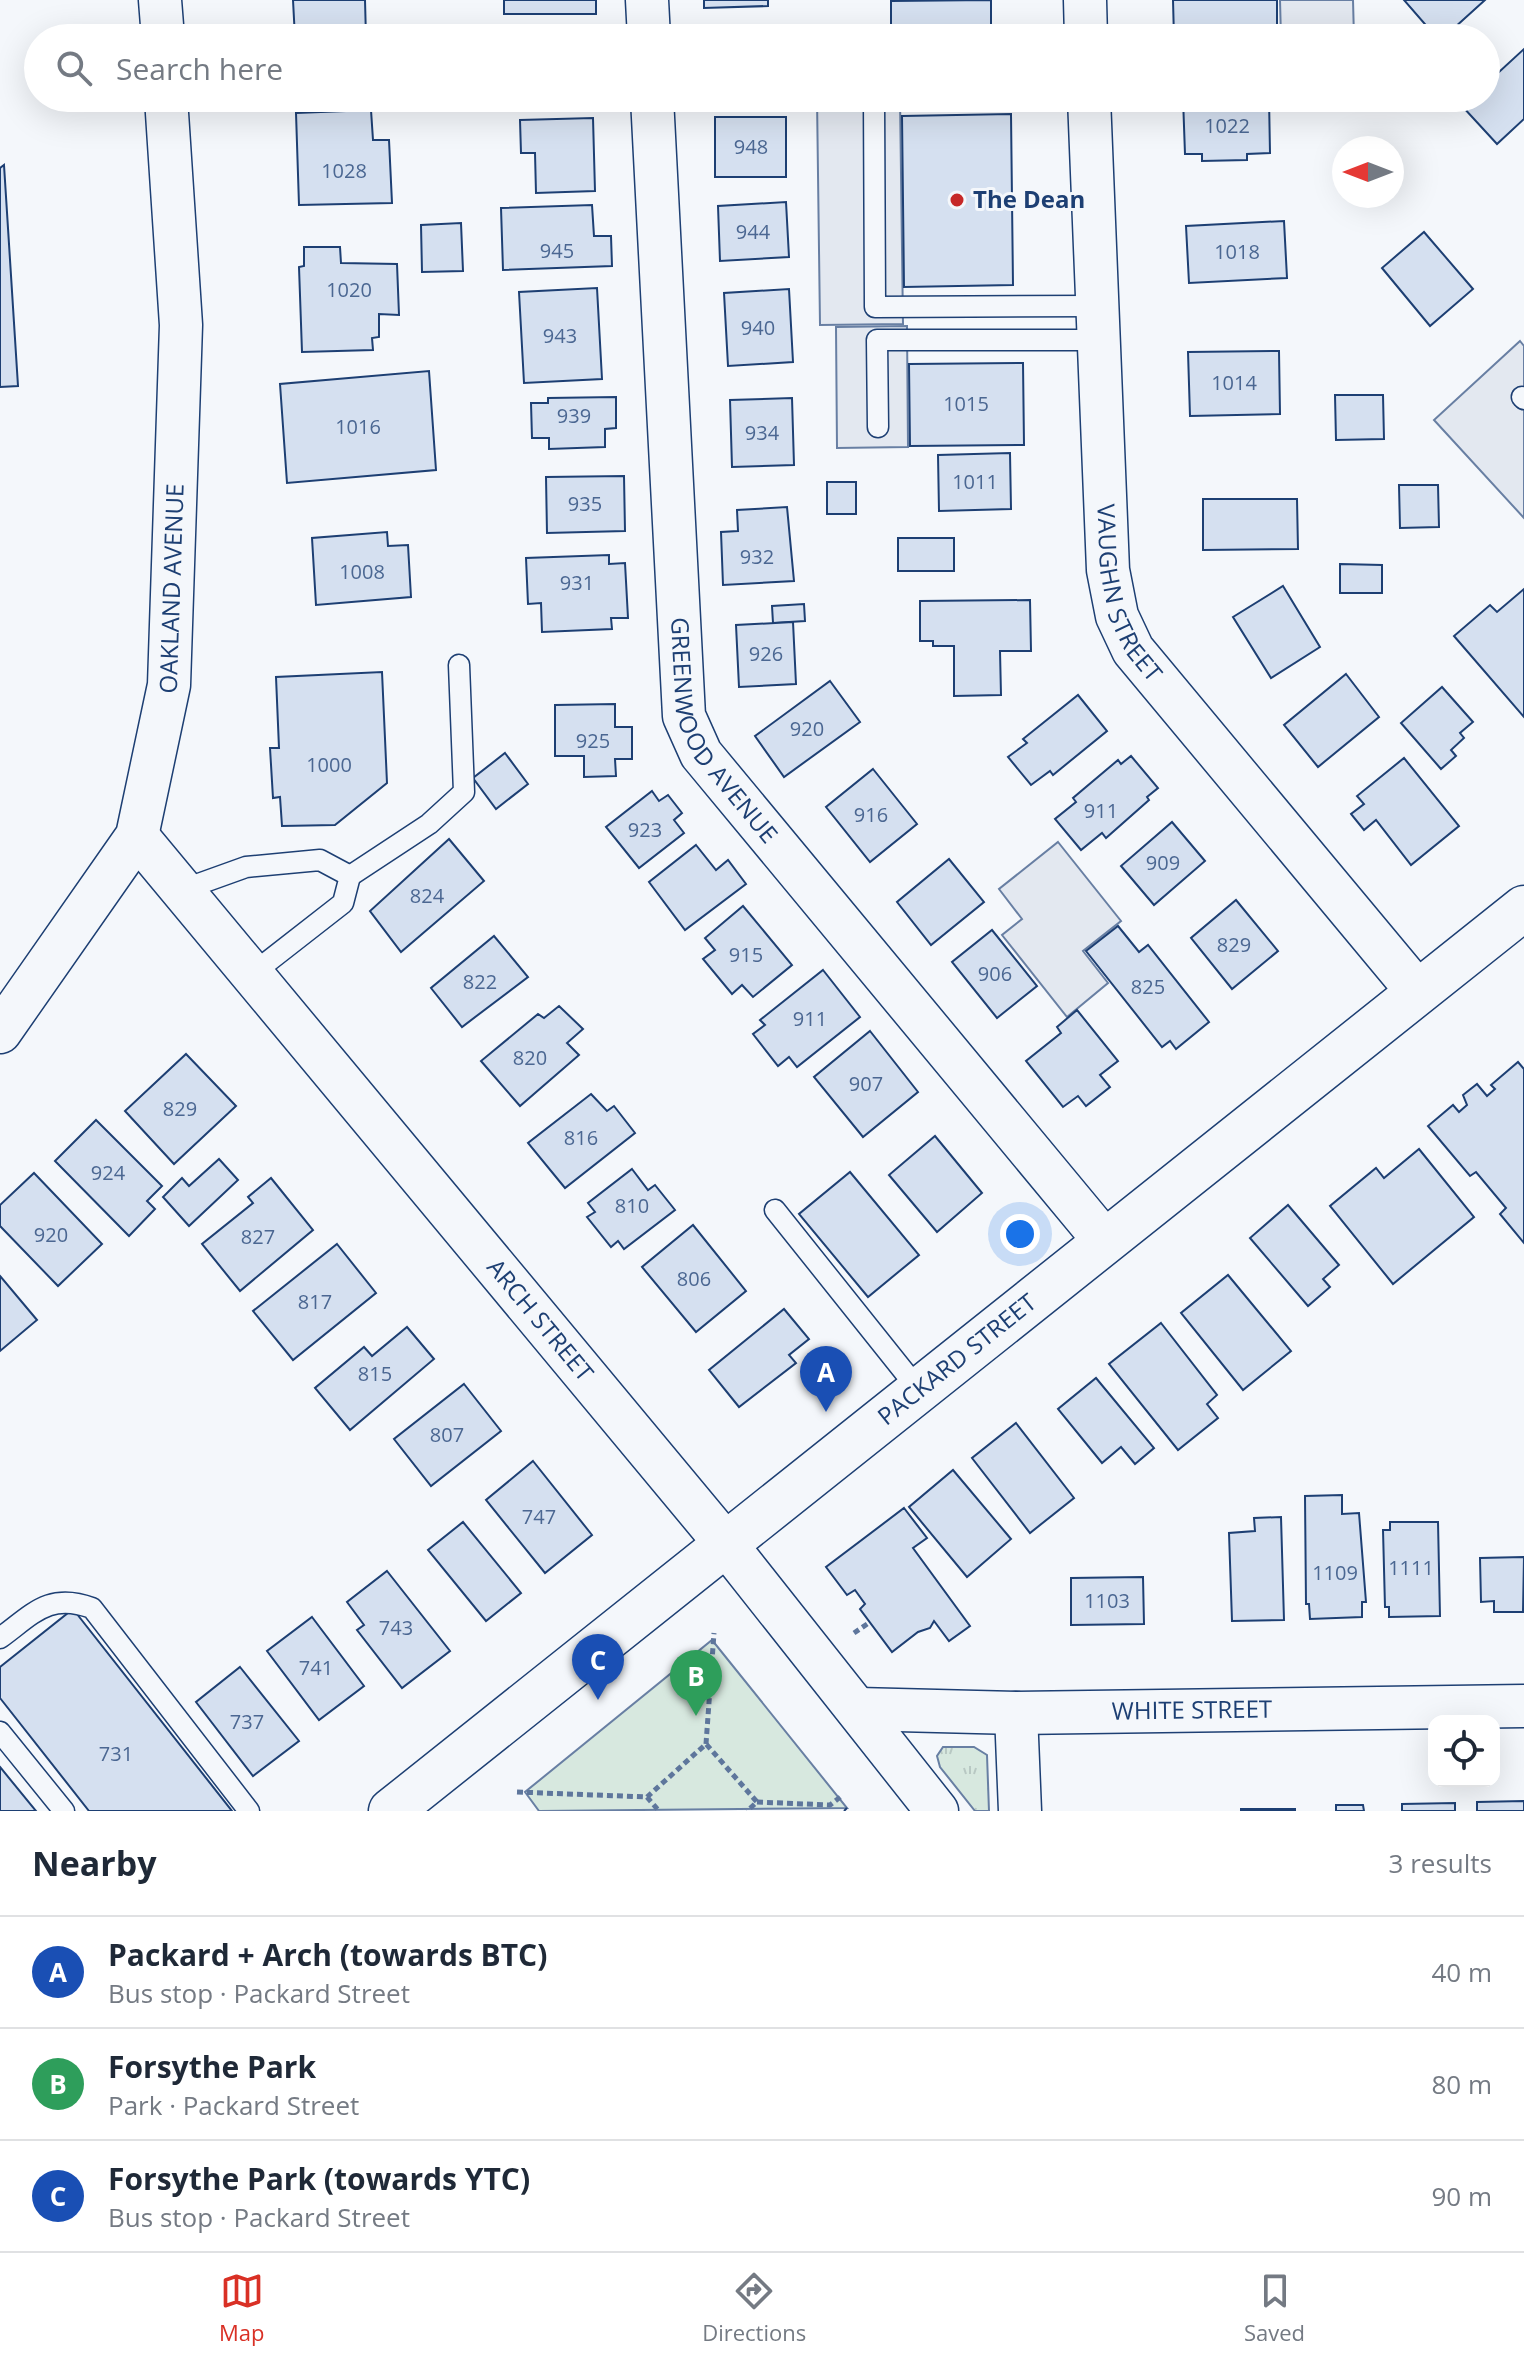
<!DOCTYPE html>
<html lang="en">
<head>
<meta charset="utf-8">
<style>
  :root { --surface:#fff; --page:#f2f2f3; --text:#1f2937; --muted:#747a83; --line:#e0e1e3; --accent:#d93025 }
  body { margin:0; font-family:"Open Sans",sans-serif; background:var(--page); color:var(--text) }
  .controls { position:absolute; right:24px; bottom:24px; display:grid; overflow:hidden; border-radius:16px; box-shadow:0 8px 32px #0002 }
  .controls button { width:72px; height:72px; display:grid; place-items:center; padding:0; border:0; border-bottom:2px solid var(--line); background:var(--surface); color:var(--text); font:40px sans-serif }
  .compass { position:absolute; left:1332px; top:136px; width:72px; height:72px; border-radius:50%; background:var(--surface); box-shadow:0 8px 32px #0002; rotate:270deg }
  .you { position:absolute; left:1020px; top:1234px; width:28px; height:28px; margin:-20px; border:6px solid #fff; border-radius:50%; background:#1a73e8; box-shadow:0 0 0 12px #1a73e833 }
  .badge { display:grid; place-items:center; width:52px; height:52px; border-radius:50%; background:var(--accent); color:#fff; font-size:26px; font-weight:700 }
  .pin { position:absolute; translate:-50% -66px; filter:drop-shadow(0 2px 4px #0008) }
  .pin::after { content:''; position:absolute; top:42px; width:28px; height:24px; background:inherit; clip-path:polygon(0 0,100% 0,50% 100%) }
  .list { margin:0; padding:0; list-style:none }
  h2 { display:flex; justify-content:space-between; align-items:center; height:104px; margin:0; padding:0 32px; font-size:34px }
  h2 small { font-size:26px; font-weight:400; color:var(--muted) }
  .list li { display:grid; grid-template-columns:52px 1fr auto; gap:24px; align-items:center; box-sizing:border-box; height:112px; padding:0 32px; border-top:2px solid var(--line) }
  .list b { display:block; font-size:30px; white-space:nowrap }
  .list p { margin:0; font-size:26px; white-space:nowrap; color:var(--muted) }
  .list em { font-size:26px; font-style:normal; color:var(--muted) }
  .icon { flex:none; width:44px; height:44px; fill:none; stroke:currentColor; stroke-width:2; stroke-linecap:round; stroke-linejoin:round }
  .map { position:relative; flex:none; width:1524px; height:1811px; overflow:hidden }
  .search { position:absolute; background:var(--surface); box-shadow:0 8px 32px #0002; left:24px; right:24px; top:24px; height:88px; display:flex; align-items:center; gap:20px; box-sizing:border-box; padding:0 28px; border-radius:44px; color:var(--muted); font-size:30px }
  .sheet { height:440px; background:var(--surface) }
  nav { display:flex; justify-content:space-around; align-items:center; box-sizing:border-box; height:112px; border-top:2px solid var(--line); background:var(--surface); font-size:22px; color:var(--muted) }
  nav a { display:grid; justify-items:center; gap:4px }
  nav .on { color:var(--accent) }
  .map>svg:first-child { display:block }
  .grass { fill:url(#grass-tufts); stroke:#687fa3; stroke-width:2 }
  .park { fill:#d7e8df; stroke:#687fa3; stroke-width:2 }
  .parking { fill:#e3e8f0; stroke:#687fa3; stroke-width:2 }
  .building { fill:#d5e0f0; stroke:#1d3f73; stroke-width:2 }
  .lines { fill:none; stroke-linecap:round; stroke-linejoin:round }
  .lane-casing { stroke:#1d3f73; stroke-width:23 }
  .street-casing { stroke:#1d3f73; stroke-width:45 }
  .secondary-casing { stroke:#1d3f73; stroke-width:47 }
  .path { stroke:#5e769c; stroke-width:5; stroke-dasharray:6 4; stroke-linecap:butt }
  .lane { stroke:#f4f7fb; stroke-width:20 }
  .street { stroke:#f4f7fb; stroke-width:42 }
  .secondary { stroke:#f4f7fb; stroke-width:44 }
  .fence { stroke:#1d3f73; stroke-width:2; stroke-dasharray:10 4; stroke-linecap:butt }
  .poi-dot { fill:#c62828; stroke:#f4f7fb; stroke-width:3 }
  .labels { text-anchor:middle; stroke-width:6; stroke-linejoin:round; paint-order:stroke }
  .number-label { font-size:20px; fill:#4b6792 }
  .poi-label { font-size:24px; font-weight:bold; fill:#1d3f73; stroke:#f4f7fb; text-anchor:start }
  .street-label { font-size:24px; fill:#1d3f73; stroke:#f4f7fb }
</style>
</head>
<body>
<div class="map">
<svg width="1524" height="1811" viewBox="0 0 1524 1811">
  <defs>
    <pattern id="grass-tufts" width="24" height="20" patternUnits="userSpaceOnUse" patternTransform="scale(2)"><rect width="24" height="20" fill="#d7e8df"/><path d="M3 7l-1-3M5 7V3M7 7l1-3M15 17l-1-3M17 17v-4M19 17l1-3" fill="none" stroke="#b8c8c3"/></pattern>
  </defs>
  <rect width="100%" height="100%" fill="#f4f7fb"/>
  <!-- grass -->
  <path class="grass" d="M943 1747H974L987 1755 989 1811H975L940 1767 937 1756Z"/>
  <!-- park -->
  <path class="park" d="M712 1640 847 1808 539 1811 525 1792Z"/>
  <!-- parking -->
  <g class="parking">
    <path d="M1280 0H1353L1354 38H1281Z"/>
    <path d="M817 98H900L903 324 820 325Z"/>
    <path d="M907 326 908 447 837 448 836 327Z"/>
    <path d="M1520 341 1524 346V518L1434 420Z"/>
    <path d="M1058 842 1121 921 1083 951 1108 983 1067 1017 1002 935 1022 919 999 889Z"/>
  </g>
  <!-- building -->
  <g class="building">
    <path d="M293 0H365L366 38H295Z"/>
    <rect x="504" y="0" width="92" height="14"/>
    <path d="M704 0H768V6L704 8Z"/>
    <path d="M991 0V38H910V34H891V1Z"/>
    <path d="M1173 0H1277V38H1174Z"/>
    <path d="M1404 0H1485L1443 38H1437Z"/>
    <path d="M784 34V38H709V36Z"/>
    <path d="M1524 49V119L1497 144 1462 106 1470 98H1486V84Z"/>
    <path d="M1183 98H1269L1270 153 1247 154V160L1202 161V154H1185Z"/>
    <path d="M371 110 373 140H389L392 203 299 205 296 113Z"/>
    <path d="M1011 114 1013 285 904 287 902 116Z"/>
    <rect x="715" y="117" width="71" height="60"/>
    <path d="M593 118 595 191 536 193 535 153H521L520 120Z"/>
    <path d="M4 165 18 386 0 387V168Z"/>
    <path d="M786 202 789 257 720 261 718 206Z"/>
    <path d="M592 205 594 236H611L612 266 503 270 501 208Z"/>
    <path d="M1284 221 1287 278 1189 283 1186 226Z"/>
    <path d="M461 223 463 271 422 272 421 225Z"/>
    <path d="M1424 232 1473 289 1430 326 1382 268Z"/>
    <path d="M304 247H340L341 263 397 264 399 315 379 314V337L372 338 373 350 302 352 299 267 304 266Z"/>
    <path d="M597 288 602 379 524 383 519 292Z"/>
    <path d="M789 289 793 362 728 366 724 293Z"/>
    <path d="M1279 351 1280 414 1190 416 1188 352Z"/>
    <path d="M1023 363 1024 445 910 446 909 364Z"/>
    <path d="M429 371 436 470 287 483 280 384Z"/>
    <path d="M1335 395H1383L1384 439 1336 440Z"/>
    <path d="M616 397V428L605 429V447L549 449V438H532L531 403H548V398Z"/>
    <path d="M792 398 794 465 732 467 730 400Z"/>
    <path d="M1010 453 1011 509 939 511 938 455Z"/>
    <path d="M624 476 625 531 547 533 546 477Z"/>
    <rect x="827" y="482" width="29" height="32"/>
    <path d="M1399 485H1438L1439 527 1400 528Z"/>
    <path d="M1203 499H1297L1298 549 1203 550Z"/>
    <path d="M787 507 794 581 723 585 721 532 738 531 737 510Z"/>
    <path d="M387 532 388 546 408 545 411 597 316 605 312 538Z"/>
    <rect x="898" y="538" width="56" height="33"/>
    <path d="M609 555V564L625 563 628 618H611L612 629 542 632 541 603 528 604 526 558Z"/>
    <path d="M1340 564 1382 565V593H1340Z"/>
    <path d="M1283 586 1320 647 1271 678 1233 617Z"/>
    <path d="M1524 589V717L1454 636 1490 605 1497 612Z"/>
    <path d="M1030 600 1031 651H1000L1001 695 954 696V646H933V641H920V601Z"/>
    <path d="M804 604 805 621 773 623 772 606Z"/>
    <path d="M793 622 796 684 739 687 736 625Z"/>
    <path d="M382 672 387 783 335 825 282 826 280 797 273 798 270 748H279L276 677Z"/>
    <path d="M1346 674 1379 717 1318 767 1284 725Z"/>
    <path d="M830 681 860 722 784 777 755 736Z"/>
    <path d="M1442 687 1473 722 1460 733 1464 738 1451 750 1456 756 1441 769 1401 723Z"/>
    <path d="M1078 695 1107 731 1053 775 1050 771 1031 785 1008 757 1027 743 1023 739Z"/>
    <path d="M615 704V727H632V759H615L616 776 584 777V756H555V705Z"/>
    <path d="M505 753 528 784 496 809 473 778Z"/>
    <path d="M1131 756 1158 788 1147 797 1149 800 1106 838 1102 833 1081 850 1055 819 1076 802 1073 798 1118 760 1121 764Z"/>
    <path d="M1404 758 1459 826 1411 865 1376 820 1364 830 1351 814 1364 804 1357 796Z"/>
    <path d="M873 769 917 824 870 862 826 807Z"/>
    <path d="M652 791 659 801 668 795 682 813 674 820 684 833 639 868 606 827Z"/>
    <path d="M1172 822 1205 861 1154 905 1121 866Z"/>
    <path d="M449 839 484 881 401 952 370 911Z"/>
    <path d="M696 845 716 870 728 860 746 884 685 930 649 882Z"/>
    <path d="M949 859 984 902 931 945 897 902Z"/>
    <path d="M1236 900 1278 951 1232 989 1191 938Z"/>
    <path d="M743 906 792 965 753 997 742 985 732 994 703 959 715 950 705 938Z"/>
    <path d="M1118 926 1139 952 1148 945 1209 1022 1176 1049 1170 1041 1162 1047 1086 951Z"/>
    <path d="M992 930 1037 986 997 1018 952 962Z"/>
    <path d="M494 936 528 977 462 1027 431 988Z"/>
    <path d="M823 970 860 1017 797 1067 789 1057 778 1066 753 1034 765 1025 760 1020Z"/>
    <path d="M559 1006 583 1029 567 1043 579 1055 520 1106 481 1061 538 1014 544 1018Z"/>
    <path d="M1077 1010 1118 1061 1100 1075 1110 1087 1086 1106 1078 1096 1063 1107 1026 1061 1061 1033 1057 1027Z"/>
    <path d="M870 1031 918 1092 863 1137 814 1077Z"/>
    <path d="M186 1054 236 1106 174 1164 125 1111Z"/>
    <path d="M1518 1062 1524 1069V1243L1500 1214 1506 1208 1476 1172 1470 1176 1428 1126 1453 1105 1459 1112 1467 1105 1463 1095 1477 1084 1487 1096 1495 1089 1491 1085Z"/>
    <path d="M591 1094 607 1111 614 1106 635 1133 565 1188 528 1143Z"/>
    <path d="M96 1120 162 1186 147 1201 155 1209 129 1236 55 1161Z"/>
    <path d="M935 1136 982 1193 937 1232 889 1175Z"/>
    <path d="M1419 1149 1474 1217 1393 1284 1330 1206 1376 1168 1384 1178Z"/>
    <path d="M219 1159 238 1180 189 1226 163 1197 182 1178 189 1186Z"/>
    <path d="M632 1169 648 1190 655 1185 675 1210 624 1249 618 1241 611 1247 587 1217 595 1212 588 1203Z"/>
    <path d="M850 1172 919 1255 868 1297 799 1214Z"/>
    <path d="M34 1173 102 1244 58 1286 0 1226V1205Z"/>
    <path d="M271 1178 313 1230 240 1291 202 1244 253 1203 248 1197Z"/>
    <path d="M1288 1205 1339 1265 1323 1279 1330 1287 1308 1306 1250 1238Z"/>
    <path d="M693 1225 746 1291 696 1332 642 1267Z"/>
    <path d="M337 1244 376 1293 293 1360 253 1311Z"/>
    <path d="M1228 1275 1291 1351 1243 1390 1181 1313Z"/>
    <path d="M0 1276 37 1320 0 1351Z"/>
    <path d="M784 1309 809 1339 789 1355 796 1363 739 1407 709 1370Z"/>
    <path d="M1161 1323 1217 1395 1207 1404 1218 1418 1178 1450 1109 1364Z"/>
    <path d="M407 1327 434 1359 350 1430 315 1388 364 1347 372 1356Z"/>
    <path d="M1096 1378 1154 1448 1135 1464 1121 1447 1102 1463 1058 1409Z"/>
    <path d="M464 1384 501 1431 431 1486 394 1439Z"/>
    <path d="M1016 1423 1074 1498 1030 1533 972 1458Z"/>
    <path d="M533 1461 592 1535 545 1573 486 1500Z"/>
    <path d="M953 1470 1011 1539 967 1577 909 1507Z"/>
    <path d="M1342 1495V1514L1359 1513 1366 1602H1362V1617L1310 1619 1309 1604H1306L1305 1496Z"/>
    <path d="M904 1508 927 1538 913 1548 970 1626 949 1641 934 1621 930 1628 918 1632 892 1652 860 1609 865 1604 855 1590 847 1595 826 1567Z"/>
    <path d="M1281 1517 1284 1620 1232 1621 1229 1533 1255 1531 1254 1518Z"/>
    <path d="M463 1522 521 1593 486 1621 428 1550Z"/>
    <path d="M1390 1522H1438L1440 1616 1389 1617V1607H1385L1383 1530H1390Z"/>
    <path d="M1524 1557 1523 1612H1494V1601L1481 1602 1480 1558Z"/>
    <path d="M387 1571 450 1651 402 1688 357 1630 364 1625 347 1602Z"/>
    <path d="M1143 1577 1144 1624 1071 1625V1578Z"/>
    <path d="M73 1609 232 1811H89L0 1698V1667Z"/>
    <path d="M312 1617 364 1686 319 1720 267 1651Z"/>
    <path d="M240 1667 299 1741 253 1776 196 1702Z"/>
    <path d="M0 1767 36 1811H0Z"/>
    <path d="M1524 1801V1811H1477V1802Z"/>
    <path d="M1455 1803V1811H1402V1804Z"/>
    <path d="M1336 1805H1363L1364 1811H1336Z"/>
    <rect x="1241" y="1809" width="54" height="2"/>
  </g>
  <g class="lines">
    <!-- lane casing -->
    <g class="lane-casing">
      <g id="lane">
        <path d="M874 98 875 307 1098 306"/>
        <path d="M1522 397 1524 399"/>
        <path d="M878 427 877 340H1100"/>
        <path d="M350 876 429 824 464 792 459 665"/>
        <path d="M182 890 246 867 320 860 350 876 343 903 252 974"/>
        <path d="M775 1210 918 1389"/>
        <path d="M0 1638C33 1614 49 1592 92 1608L249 1811"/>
        <path d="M0 1732 64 1811"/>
      </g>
    </g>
    <!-- street casing -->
    <g class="street-casing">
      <g id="street">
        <path d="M160 0 163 38"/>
        <path d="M647 0 649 38"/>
        <path d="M1085 0 1086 38"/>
        <path id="s1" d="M652 98 684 716 701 754 1104 1240"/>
        <path id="s2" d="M1089 98 1108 570 1117 616 1133 650 1417 991"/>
        <path id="s3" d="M137 836 725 1543 937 1811"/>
        <path id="s4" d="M0 1032 137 836 169 685 181 325 166 98"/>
        <path id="s5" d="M858 1709 1016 1713 1524 1706"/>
        <path d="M1016 1713 1020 1811"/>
      </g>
    </g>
    <!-- secondary casing -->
    <g class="secondary-casing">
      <g id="secondary">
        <path id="s6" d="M391 1811 1524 908"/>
      </g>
    </g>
    <!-- path -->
    <g class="path">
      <path d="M854 1633 870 1622"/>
      <path d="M706 1744 714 1633"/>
      <path d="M517 1792 647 1797 706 1744 757 1802 747 1811"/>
      <path d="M647 1797 659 1811"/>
      <path d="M757 1802 830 1805 843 1795"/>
    </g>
    <!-- lane -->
    <use href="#lane" class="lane"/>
    <!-- street -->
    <use href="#street" class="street"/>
    <!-- secondary -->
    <use href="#secondary" class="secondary"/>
    <!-- fence -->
    <path class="fence" d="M844 1811 847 1808"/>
  </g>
  <!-- markers -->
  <circle class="poi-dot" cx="957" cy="200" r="8"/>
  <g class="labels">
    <!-- number labels -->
    <g class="number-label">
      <text x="1227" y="133">1022</text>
      <text x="751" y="154">948</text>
      <text x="344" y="178">1028</text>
      <text x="753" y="239">944</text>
      <text x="557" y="258">945</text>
      <text x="1237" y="259">1018</text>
      <text x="349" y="297">1020</text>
      <text x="758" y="335">940</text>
      <text x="560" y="343">943</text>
      <text x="1234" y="390">1014</text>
      <text x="966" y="411">1015</text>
      <text x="574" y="423">939</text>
      <text x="358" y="434">1016</text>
      <text x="762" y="440">934</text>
      <text x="975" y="489">1011</text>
      <text x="585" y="511">935</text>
      <text x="757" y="564">932</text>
      <text x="362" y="579">1008</text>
      <text x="577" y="590">931</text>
      <text x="766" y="661">926</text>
      <text x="807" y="736">920</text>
      <text x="593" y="748">925</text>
      <text x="329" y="772">1000</text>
      <text x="1101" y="818">911</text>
      <text x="871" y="822">916</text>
      <text x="645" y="837">923</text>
      <text x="1163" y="870">909</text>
      <text x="427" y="903">824</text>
      <text x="1234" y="952">829</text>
      <text x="746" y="962">915</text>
      <text x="995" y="981">906</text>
      <text x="480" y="989">822</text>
      <text x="1148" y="994">825</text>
      <text x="810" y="1026">911</text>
      <text x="530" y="1065">820</text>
      <text x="866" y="1091">907</text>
      <text x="180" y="1116">829</text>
      <text x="581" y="1145">816</text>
      <text x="108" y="1180">924</text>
      <text x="632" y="1213">810</text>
      <text x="51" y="1242">920</text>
      <text x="258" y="1244">827</text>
      <text x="694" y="1286">806</text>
      <text x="315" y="1309">817</text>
      <text x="375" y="1381">815</text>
      <text x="447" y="1442">807</text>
      <text x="539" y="1524">747</text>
      <text x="1411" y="1575">1111</text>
      <text x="1335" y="1580">1109</text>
      <text x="1107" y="1608">1103</text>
      <text x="396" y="1635">743</text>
      <text x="316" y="1675">741</text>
      <text x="247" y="1729">737</text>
      <text x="116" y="1761">731</text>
    </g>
    <!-- poi labels -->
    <g class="poi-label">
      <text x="973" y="208">The Dean</text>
    </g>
    <!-- street labels -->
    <g class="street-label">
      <text dy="8" stroke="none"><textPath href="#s4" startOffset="490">OAKLAND AVENUE</textPath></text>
      <text dy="8" stroke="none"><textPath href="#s2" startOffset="500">VAUGHN STREET</textPath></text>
      <text dy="8" stroke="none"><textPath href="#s1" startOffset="646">GREENWOOD AVENUE</textPath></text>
      <text dy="8" stroke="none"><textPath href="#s3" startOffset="630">ARCH STREET</textPath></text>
      <text dy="8" stroke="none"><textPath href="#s6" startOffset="724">PACKARD STREET</textPath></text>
      <text dy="8" stroke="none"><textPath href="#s5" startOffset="334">WHITE STREET</textPath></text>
    </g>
  </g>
</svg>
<div class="controls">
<button><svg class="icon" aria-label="locate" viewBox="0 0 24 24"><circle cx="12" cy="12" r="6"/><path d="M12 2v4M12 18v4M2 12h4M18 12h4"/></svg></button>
</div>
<svg class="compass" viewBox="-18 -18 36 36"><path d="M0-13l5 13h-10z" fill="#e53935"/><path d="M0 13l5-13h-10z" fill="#747a83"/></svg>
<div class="you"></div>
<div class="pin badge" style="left:826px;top:1412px;background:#1a4fb4">A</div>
<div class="pin badge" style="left:696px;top:1716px;background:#2e9e5b">B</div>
<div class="pin badge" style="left:598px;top:1700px;background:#1a4fb4">C</div>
<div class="search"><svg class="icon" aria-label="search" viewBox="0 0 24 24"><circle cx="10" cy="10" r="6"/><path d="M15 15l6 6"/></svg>Search here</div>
</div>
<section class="sheet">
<h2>Nearby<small>3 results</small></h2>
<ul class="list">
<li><span class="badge" style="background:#1a4fb4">A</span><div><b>Packard + Arch (towards BTC)</b><p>Bus stop · Packard Street</p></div><em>40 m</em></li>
<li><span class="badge" style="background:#2e9e5b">B</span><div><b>Forsythe Park</b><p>Park · Packard Street</p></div><em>80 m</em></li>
<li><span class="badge" style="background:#1a4fb4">C</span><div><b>Forsythe Park (towards YTC)</b><p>Bus stop · Packard Street</p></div><em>90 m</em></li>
</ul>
</section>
<nav>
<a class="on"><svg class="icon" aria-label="map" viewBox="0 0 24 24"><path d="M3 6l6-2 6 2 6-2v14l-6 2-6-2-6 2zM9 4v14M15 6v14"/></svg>Map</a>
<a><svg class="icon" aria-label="directions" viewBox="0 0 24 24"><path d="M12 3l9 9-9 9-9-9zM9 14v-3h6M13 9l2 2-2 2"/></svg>Directions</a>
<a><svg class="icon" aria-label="saved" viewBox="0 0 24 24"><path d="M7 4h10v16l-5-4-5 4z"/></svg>Saved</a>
</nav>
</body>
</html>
